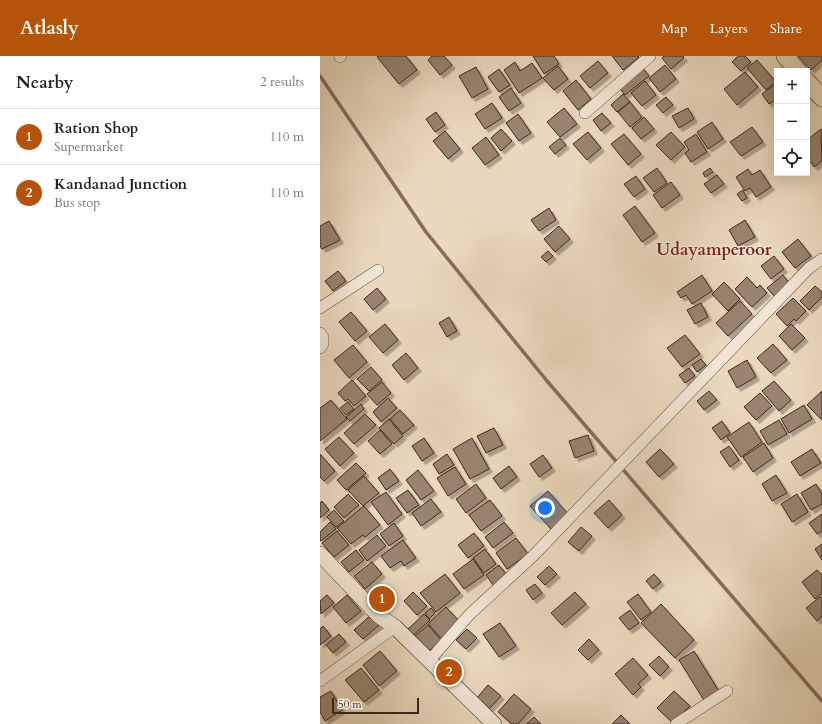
<!DOCTYPE html>
<html lang="en">
<head>
<meta charset="utf-8">
<style>
  :root { --surface:#fff; --page:#f6f6f6; --text:#202124; --muted:#757577; --line:#e0e0e0; --accent:#b45309 }
  body { margin:0; font-family:Cardo,serif; background:var(--page); color:var(--text) }
  .controls { position:absolute; right:12px; top:12px; display:grid; overflow:hidden; border-radius:0px; box-shadow:0 4px 16px #0002 }
  .controls button { width:36px; height:36px; display:grid; place-items:center; padding:0; border:0; border-bottom:1px solid var(--line); background:var(--surface); color:var(--text); font:20px sans-serif }
  .scale { position:absolute; left:12px; bottom:10px; width:87px; box-sizing:border-box; padding-left:4px; border:2px solid #3f271c; border-top:0; font-size:11px; line-height:14px; white-space:nowrap; color:#3f271c; -webkit-text-stroke:3px #f1e6d5; paint-order:stroke }
  .you { position:absolute; left:225px; top:452px; width:14px; height:14px; margin:-10px; border:3px solid #fff; border-radius:50%; background:#1a73e8; box-shadow:0 0 0 6px #1a73e833 }
  .badge { display:grid; place-items:center; width:26px; height:26px; border-radius:50%; background:var(--accent); color:#fff; font-size:13px; font-weight:700 }
  .pin { position:absolute; translate:-50% -50%; border:2px solid #fff; box-shadow:0 1px 4px #0006 }
  .list { margin:0; padding:0; list-style:none }
  h2 { display:flex; justify-content:space-between; align-items:center; height:52px; margin:0; padding:0 16px; font-size:17px }
  h2 small { font-size:13px; font-weight:400; color:var(--muted) }
  .list li { display:grid; grid-template-columns:26px 1fr auto; gap:12px; align-items:center; box-sizing:border-box; height:56px; padding:0 16px; border-top:1px solid var(--line) }
  .list b { display:block; font-size:15px; white-space:nowrap }
  .list p { margin:0; font-size:13px; white-space:nowrap; color:var(--muted) }
  .list em { font-size:13px; font-style:normal; color:var(--muted) }
  .icon { flex:none; width:22px; height:22px; fill:none; stroke:currentColor; stroke-width:2; stroke-linecap:round; stroke-linejoin:round }
  .map { position:relative; flex:none; width:502px; height:668px; overflow:hidden }
  header { display:flex; align-items:center; gap:24px; box-sizing:border-box; height:56px; padding:0 20px; background:var(--accent); color:#fff }
  header strong { font-size:19px }
  nav { display:flex; gap:22px; margin-inline-start:auto; font-size:14px }
  main { display:flex }
  aside { flex:1; background:var(--surface) }
  .map>svg:first-child { display:block }
  .lines { fill:none; stroke-linecap:round; stroke-linejoin:round }
  .stream { stroke:#836d5c; stroke-width:3.5 }
  .building { fill:#988470; stroke:#3f271c; filter:url(#shadow) }
  .minor-casing { stroke:#6a5444; stroke-width:12 }
  .secondary-casing { stroke:#3f271c; stroke-width:16 }
  .primary-casing { stroke:#3f271c; stroke-width:18 }
  .minor { stroke:#f1e6d5; stroke-width:11 }
  .secondary { stroke:#f1e6d5; stroke-width:15 }
  .primary { stroke:#ead9be; stroke-width:17 }
  .labels { text-anchor:middle; stroke-width:3; stroke-linejoin:round; paint-order:stroke }
  .quarter-label { font-size:17px; font-weight:bold; fill:#7a1f14; stroke:#f1e6d5 }
</style>
</head>
<body>
<header>
<strong>Atlasly</strong>
<nav><a>Map</a><a>Layers</a><a>Share</a></nav>
</header>
<main>
<aside>
<h2>Nearby<small>2 results</small></h2>
<ul class="list">
<li><span class="badge">1</span><div><b>Ration Shop</b><p>Supermarket</p></div><em>110 m</em></li>
<li><span class="badge">2</span><div><b>Kandanad Junction</b><p>Bus stop</p></div><em>110 m</em></li>
</ul>
</aside>
<div class="map">
<svg width="502" height="668" viewBox="0 0 502 668">
  <defs>
    <filter id="shadow"><feDropShadow dx="3.5" dy="3.5" stdDeviation="0" flood-color="#0004"/></filter>
  </defs>
  <rect width="100%" height="100%" fill="#ead9be"/>
  <filter id="stains"><feTurbulence type="fractalNoise" baseFrequency=".005" numOctaves="4"/><feColorMatrix values="0 0 0 0 .2 0 0 0 0 .09 0 0 0 0 .02 0 0 0 .5 -.17"/></filter>
  <radialGradient id="worn" r=".72"><stop offset=".6" stop-color="#630" stop-opacity="0"/><stop offset="1" stop-color="#630" stop-opacity=".3"/></radialGradient>
  <g class="lines">
    <!-- stream -->
    <path class="stream" d="M0 20 106 176 227 325 502 645"/>
  </g>
  <!-- building -->
  <g class="building">
    <path d="M58 0H86L97 14 79 28 57 1Z"/>
    <path d="M112 0H124L132 9 120 19 108 4Z"/>
    <path d="M213 0H234L239 8 224 18Z"/>
    <path d="M292 0H318L319 1 303 14Z"/>
    <path d="M344 0H363L364 2 351 13 342 2Z"/>
    <path d="M418 0H425L431 6 421 15 412 6Z"/>
    <path d="M478 0H502V4L491 14Z"/>
    <path d="M437 4 456 26 446 34 427 12Z"/>
    <path d="M278 5 288 17 270 32 260 20Z"/>
    <path d="M195 6 200 15 212 7 222 22 199 37 184 14Z"/>
    <path d="M345 9 356 23 340 36 329 22Z"/>
    <path d="M238 10 248 23 234 34 223 22Z"/>
    <path d="M156 11 168 33 152 42 139 20Z"/>
    <path d="M322 11 329 20 305 39 298 30Z"/>
    <path d="M179 13 190 29 179 36 168 21Z"/>
    <path d="M425 16 438 31 417 49 404 33Z"/>
    <path d="M256 24 271 43 258 54 243 35Z"/>
    <path d="M325 25 336 39 322 50 311 37Z"/>
    <path d="M457 27V42L449 48 442 38Z"/>
    <path d="M191 32 201 47 189 55 179 41Z"/>
    <path d="M303 38 310 46 297 56 291 49Z"/>
    <path d="M346 41 353 49 343 57 336 49Z"/>
    <path d="M310 46 322 61 310 71 298 56Z"/>
    <path d="M172 47 182 62 165 73 155 58Z"/>
    <path d="M244 52 257 68 240 81 227 66Z"/>
    <path d="M368 52 374 63 359 72 352 60Z"/>
    <path d="M116 56 125 69 115 76 106 63Z"/>
    <path d="M282 57 291 67 281 75 273 64Z"/>
    <path d="M198 58 211 77 199 85 186 67Z"/>
    <path d="M324 61 334 73 321 83 312 72Z"/>
    <path d="M392 66 403 83 388 93 377 76Z"/>
    <path d="M432 71 443 86 421 100 410 86Z"/>
    <path d="M181 73 192 85 181 95 171 82Z"/>
    <path d="M501 73 502 105 494 111 487 101V84Z"/>
    <path d="M125 75 140 93 128 103 113 85Z"/>
    <path d="M268 76 281 92 267 104 253 88Z"/>
    <path d="M351 76 365 91 351 104 336 89Z"/>
    <path d="M304 78 321 98 308 109 291 88Z"/>
    <path d="M376 78 387 96 371 106 365 97 369 94 364 86Z"/>
    <path d="M166 81 179 99 165 109 152 92Z"/>
    <path d="M240 82 246 89 235 98 229 91Z"/>
    <path d="M337 112 347 127 334 136 323 122Z"/>
    <path d="M390 112 393 116 385 121 383 117Z"/>
    <path d="M428 113 432 119 440 114 451 131 436 141 430 132 425 135 416 121Z"/>
    <path d="M397 119 404 128 391 137 384 128Z"/>
    <path d="M316 120 325 133 314 141 304 128Z"/>
    <path d="M351 126 360 139 342 152 333 139Z"/>
    <path d="M423 134 427 142 422 145 417 138Z"/>
    <path d="M315 150 335 177 322 186 303 159Z"/>
    <path d="M229 152 236 164 219 175 211 164Z"/>
    <path d="M425 164 435 181 418 190 409 174Z"/>
    <path d="M9 165 20 184 2 193 0 190V170Z"/>
    <path d="M239 170 250 183 235 196 224 183Z"/>
    <path d="M478 183 491 200 475 212 462 196Z"/>
    <path d="M228 195 233 200 226 206 221 201Z"/>
    <path d="M454 200 464 213 451 223 441 210Z"/>
    <path d="M18 215 26 225 13 235 5 225Z"/>
    <path d="M382 219 392 235 372 248 366 239 361 242 357 236Z"/>
    <path d="M463 219 470 228 455 241 447 232Z"/>
    <path d="M427 221 437 232 440 229 447 237 432 251 415 233Z"/>
    <path d="M404 226 420 243 408 255 392 238Z"/>
    <path d="M495 230 502 236V241L489 254 480 245Z"/>
    <path d="M57 232 66 243 53 254 44 243Z"/>
    <path d="M473 242 486 255 476 265 474 263 467 270 456 258Z"/>
    <path d="M420 245 432 258 408 280 396 267Z"/>
    <path d="M381 247 388 261 375 268 367 254Z"/>
    <path d="M31 256 47 275 35 285 19 266Z"/>
    <path d="M129 261 137 275 127 281 119 267Z"/>
    <path d="M65 268 78 284 63 297 49 281Z"/>
    <path d="M471 268 485 282 472 294 459 280Z"/>
    <path d="M365 279 380 298 362 311 347 292Z"/>
    <path d="M453 288 467 304 451 317 437 302Z"/>
    <path d="M33 289 47 306 29 322 14 304Z"/>
    <path d="M86 297 98 312 84 324 72 309Z"/>
    <path d="M381 303 386 309 377 316 372 309Z"/>
    <path d="M427 304 436 321 417 332 408 315Z"/>
    <path d="M51 311 62 324 49 335 37 323Z"/>
    <path d="M369 312 375 320 365 327 359 319Z"/>
    <path d="M32 324 46 340 34 350 28 343 25 345 18 337Z"/>
    <path d="M454 325 471 344 459 355 442 335Z"/>
    <path d="M62 326 71 337 57 349 47 338Z"/>
    <path d="M389 335 397 344 384 354 377 345Z"/>
    <path d="M502 335V364L487 349Z"/>
    <path d="M440 337 452 350 436 364 424 351Z"/>
    <path d="M68 342 77 352 61 366 53 356Z"/>
    <path d="M11 344 27 363 0 385V352Z"/>
    <path d="M28 346 34 353 26 359 20 352Z"/>
    <path d="M41 348 44 353 30 365 26 361Z"/>
    <path d="M484 349 492 363 469 377 461 363Z"/>
    <path d="M80 354 94 369 83 378 70 363Z"/>
    <path d="M45 358 56 369 34 388 24 377Z"/>
    <path d="M69 363 83 380 74 388 59 372Z"/>
    <path d="M459 364 467 378 448 389 440 375Z"/>
    <path d="M402 365 410 377 401 384 392 372Z"/>
    <path d="M429 366 442 386 421 401 407 381Z"/>
    <path d="M174 372 183 389 166 397 157 380Z"/>
    <path d="M60 374 72 388 60 398 48 385Z"/>
    <path d="M268 379 274 395 255 402 249 385Z"/>
    <path d="M19 381 34 397 20 410 5 393Z"/>
    <path d="M104 382 114 397 102 405 92 390Z"/>
    <path d="M152 382 169 413 150 423 133 393Z"/>
    <path d="M444 387 453 402 433 416 423 401Z"/>
    <path d="M409 390 419 404 410 411 400 396Z"/>
    <path d="M340 393 354 408 339 421 326 406Z"/>
    <path d="M492 393 501 407 480 420 471 406Z"/>
    <path d="M0 398 15 415 4 425 0 421Z"/>
    <path d="M127 398 134 409 119 418 113 408Z"/>
    <path d="M223 399 232 412 219 421 210 408Z"/>
    <path d="M36 407 46 417 26 434 17 424Z"/>
    <path d="M189 410 197 421 181 433 173 422Z"/>
    <path d="M135 411 146 428 128 440 117 422Z"/>
    <path d="M70 413 79 425 66 434 58 422Z"/>
    <path d="M98 414 114 435 101 444 86 424Z"/>
    <path d="M456 419 467 437 452 445 442 428Z"/>
    <path d="M44 420 59 437 43 450 28 434Z"/>
    <path d="M156 428 166 442 146 457 136 443Z"/>
    <path d="M496 428 502 438V448L491 454 481 437Z"/>
    <path d="M88 434 99 449 87 457 76 442Z"/>
    <path d="M228 435 248 458 231 473 210 450Z"/>
    <path d="M66 436 82 458 68 469 51 446Z"/>
    <path d="M28 438 39 449 24 462 14 451Z"/>
    <path d="M477 438 488 456 472 466 461 448Z"/>
    <path d="M111 443 121 456 101 470 92 457Z"/>
    <path d="M170 444 182 460 161 475 149 459Z"/>
    <path d="M289 444 302 459 288 472 274 457Z"/>
    <path d="M2 445 9 454 0 462V447Z"/>
    <path d="M44 450 60 469 45 481 43 479 31 488 17 472Z"/>
    <path d="M14 454 24 465 16 471 7 461Z"/>
    <path d="M502 458V475L497 478 489 467Z"/>
    <path d="M10 466 16 473 1 485 0 484V476Z"/>
    <path d="M184 466 193 477 173 492 165 481Z"/>
    <path d="M74 467 83 480 69 490 60 478Z"/>
    <path d="M261 471 272 480 259 495 248 486Z"/>
    <path d="M17 475 29 489 14 501 2 487Z"/>
    <path d="M154 477 164 490 148 502 138 489Z"/>
    <path d="M57 479 66 490 47 505 39 494Z"/>
    <path d="M196 482 208 498 187 513 176 497Z"/>
    <path d="M83 484 96 502 84 510 81 505 70 512 61 500Z"/>
    <path d="M502 488V504L495 493Z"/>
    <path d="M165 493 176 508 164 517 153 502Z"/>
    <path d="M36 494 44 504 29 516 21 506Z"/>
    <path d="M153 503 164 519 144 533 133 518Z"/>
    <path d="M52 506 62 518 45 533 34 520Z"/>
    <path d="M179 509 187 519 173 529 166 519Z"/>
    <path d="M229 510 237 518 225 529 217 521Z"/>
    <path d="M497 514 502 519V537L495 543 482 526Z"/>
    <path d="M125 518 140 537 116 556 100 537Z"/>
    <path d="M334 518 341 526 333 533 326 525Z"/>
    <path d="M215 528 222 537 213 544 206 534Z"/>
    <path d="M64 532 73 542 60 553 51 544Z"/>
    <path d="M93 536 107 550 97 559 84 545Z"/>
    <path d="M255 536 266 548 242 569 231 557Z"/>
    <path d="M318 538 331 556 321 564 307 546Z"/>
    <path d="M7 539 14 547 1 558 0 545Z"/>
    <path d="M27 539 41 555 26 567 13 551Z"/>
    <path d="M500 541 502 543V560L497 565 486 552Z"/>
    <path d="M341 548 374 584 355 602 321 567Z"/>
    <path d="M126 551 141 567 123 584 108 568Z"/>
    <path d="M111 552 115 557 109 563 105 557Z"/>
    <path d="M310 554 319 567 309 574 299 562Z"/>
    <path d="M104 558 110 564 92 581 86 575Z"/>
    <path d="M51 559 59 569 43 583 34 574Z"/>
    <path d="M180 567 196 590 179 601 163 578Z"/>
    <path d="M108 569 121 584 107 597 93 582Z"/>
    <path d="M3 570 11 580 0 589V573Z"/>
    <path d="M147 573 157 582 146 593 136 584Z"/>
    <path d="M19 578 26 586 13 597 6 589Z"/>
    <path d="M269 583 279 594 268 604 258 594Z"/>
    <path d="M60 595 77 615 59 630 43 609Z"/>
    <path d="M374 595 400 637 385 646 359 604Z"/>
    <path d="M339 600 349 611 340 620 329 609Z"/>
    <path d="M313 602 328 619 318 628 321 631 313 639 295 618Z"/>
    <path d="M41 612 59 634 44 646 25 624Z"/>
    <path d="M168 629 181 640 168 654 156 643Z"/>
    <path d="M11 635 22 654 5 665 0 656V641Z"/>
    <path d="M354 635 370 650 353 667 337 652Z"/>
    <path d="M194 638 211 653 198 668H192L178 656Z"/>
    <path d="M301 659 310 668H292Z"/>
    <path d="M214 661 221 668H206Z"/>
  </g>
  <g class="lines">
    <!-- minor casing -->
    <g class="minor-casing">
      <g id="minor">
        <path d="M20 1 21 0"/>
        <path d="M265 57 330 0"/>
        <path d="M0 252 58 214"/>
        <path d="M0 277 3 281V288L0 292"/>
        <path d="M109 605 149 559 213 500 489 212 502 203"/>
        <path d="M0 625 75 571"/>
        <path d="M356 668 407 635"/>
      </g>
    </g>
    <!-- secondary casing -->
    <g class="secondary-casing">
      <path id="secondary" d="M0 498 59 560 75 571 174 668"/>
    </g>
    <!-- primary casing -->
    <g class="primary-casing">
      <g id="primary">
        <path d="M465 0 478 15"/>
        <path d="M487 25 502 42"/>
      </g>
    </g>
    <!-- minor -->
    <use href="#minor" class="minor"/>
    <!-- secondary -->
    <use href="#secondary" class="secondary"/>
    <!-- primary -->
    <use href="#primary" class="primary"/>
  </g>
  <g class="labels">
    <!-- quarter labels -->
    <g class="quarter-label">
      <text x="394" y="199">Udayamperoor</text>
    </g>
  </g>
  <rect width="100%" height="100%" filter="url(#stains)"/>
  <rect width="100%" height="100%" fill="url(#worn)"/>
</svg>
<div class="controls">
<button>+</button>
<button>−</button>
<button><svg class="icon" aria-label="locate" viewBox="0 0 24 24"><circle cx="12" cy="12" r="6"/><path d="M12 2v4M12 18v4M2 12h4M18 12h4"/></svg></button>
</div>
<div class="scale">50 m</div>
<div class="you"></div>
<div class="pin badge" style="left:62px;top:543px">1</div>
<div class="pin badge" style="left:129px;top:616px">2</div>
</div>
</main>
</body>
</html>
